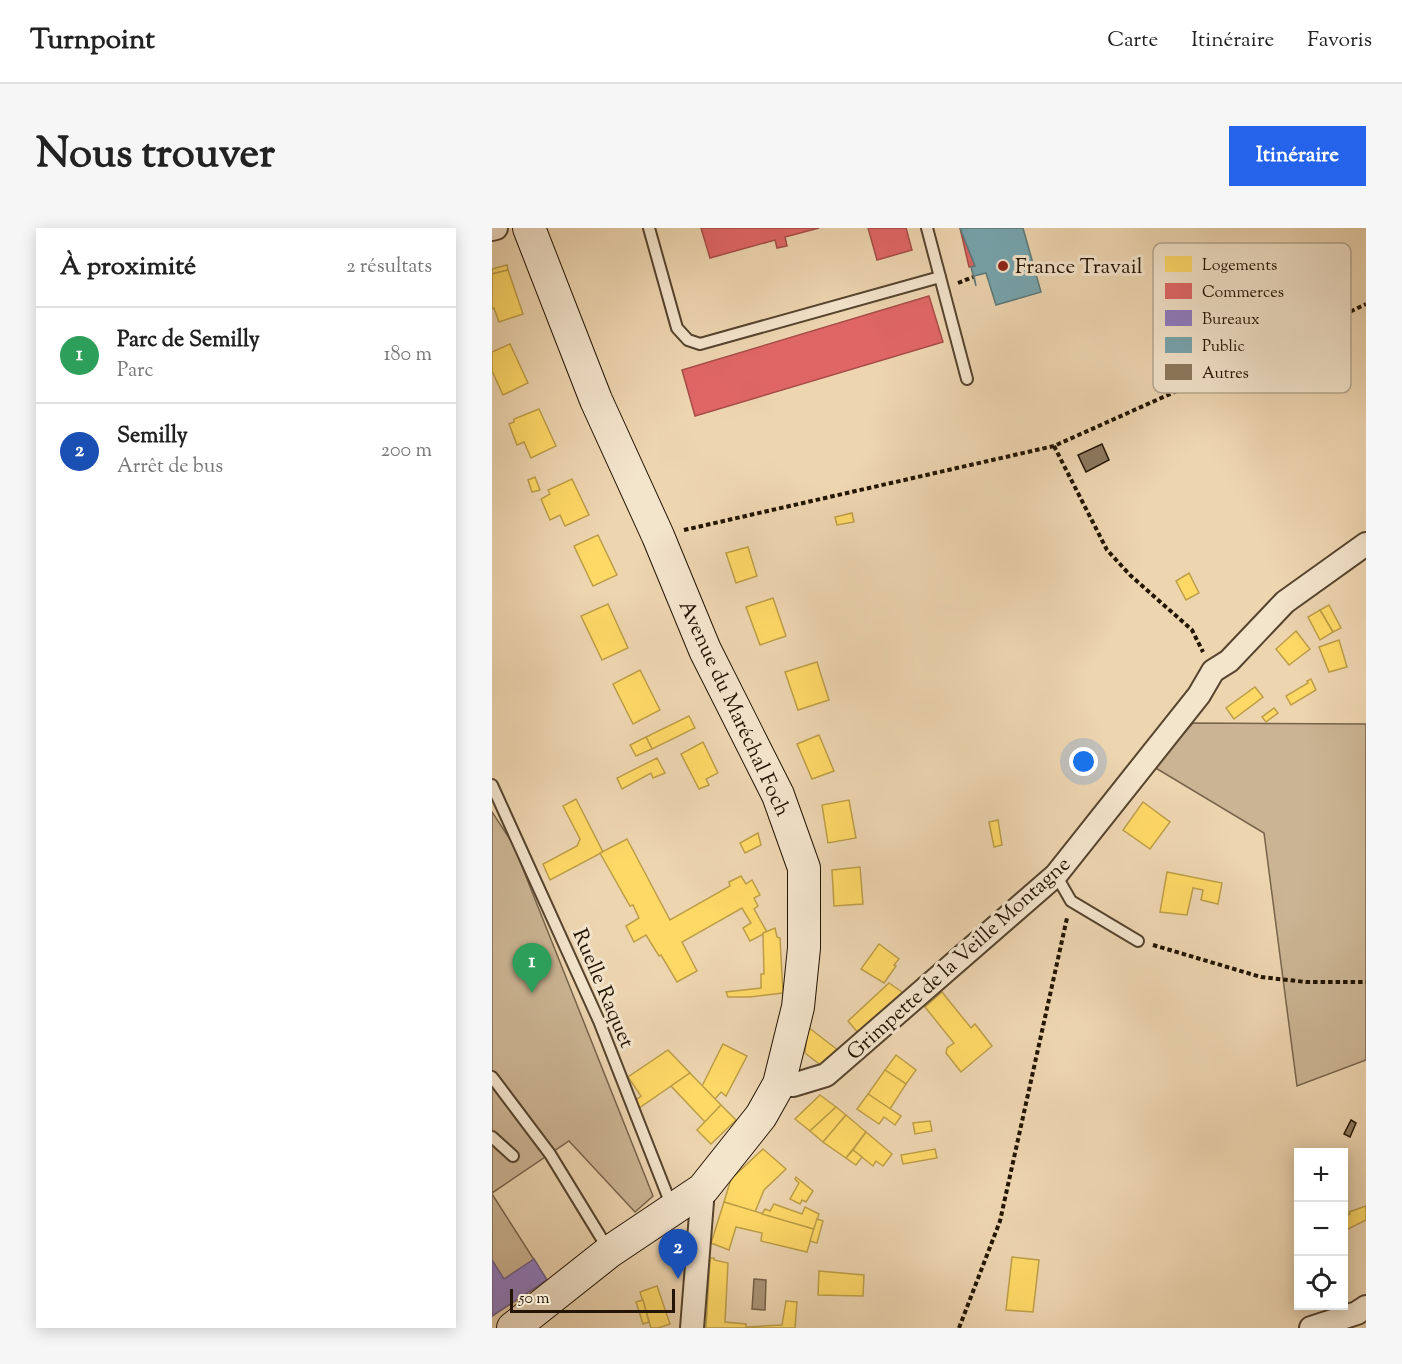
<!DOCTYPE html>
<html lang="fr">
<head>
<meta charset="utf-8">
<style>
  :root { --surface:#fff; --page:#f6f6f6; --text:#222; --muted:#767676; --line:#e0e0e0; --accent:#2563eb }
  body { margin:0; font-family:"Sorts Mill Goudy",serif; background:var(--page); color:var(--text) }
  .controls { position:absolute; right:18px; bottom:18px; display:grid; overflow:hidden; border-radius:0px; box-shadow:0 3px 15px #0003 }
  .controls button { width:54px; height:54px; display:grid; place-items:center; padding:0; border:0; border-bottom:2px solid var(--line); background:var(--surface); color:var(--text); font:30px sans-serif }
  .scale { position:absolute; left:18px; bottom:15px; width:165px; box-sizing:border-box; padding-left:6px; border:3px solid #231403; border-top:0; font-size:16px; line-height:21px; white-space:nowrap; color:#231403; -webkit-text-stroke:4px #f3e4cc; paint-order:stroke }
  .you { position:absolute; left:592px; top:534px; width:21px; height:21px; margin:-15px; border:4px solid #fff; border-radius:50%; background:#1a73e8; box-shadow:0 0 0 9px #1a73e833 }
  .badge { display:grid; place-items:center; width:39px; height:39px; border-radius:50%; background:var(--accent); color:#fff; font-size:20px; font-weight:700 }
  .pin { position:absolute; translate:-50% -50px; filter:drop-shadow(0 2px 3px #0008) }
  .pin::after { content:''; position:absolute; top:32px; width:21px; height:18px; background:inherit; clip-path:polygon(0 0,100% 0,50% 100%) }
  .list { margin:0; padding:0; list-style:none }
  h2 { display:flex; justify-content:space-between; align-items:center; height:78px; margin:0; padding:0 24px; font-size:26px }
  h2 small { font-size:20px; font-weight:400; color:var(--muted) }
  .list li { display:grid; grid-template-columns:39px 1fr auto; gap:18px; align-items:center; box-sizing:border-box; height:96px; padding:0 24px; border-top:2px solid var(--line) }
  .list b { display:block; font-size:22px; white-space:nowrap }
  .list p { margin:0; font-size:20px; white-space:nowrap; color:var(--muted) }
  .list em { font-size:20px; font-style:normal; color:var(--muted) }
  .icon { flex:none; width:33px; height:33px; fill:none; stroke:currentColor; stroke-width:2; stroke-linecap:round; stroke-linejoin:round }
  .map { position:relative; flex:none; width:874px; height:1100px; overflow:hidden; border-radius:0px }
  header { display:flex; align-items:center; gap:36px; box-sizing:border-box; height:84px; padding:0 30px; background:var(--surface); border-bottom:2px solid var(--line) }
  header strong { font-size:28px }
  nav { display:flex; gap:33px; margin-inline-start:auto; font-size:21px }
  .intro { display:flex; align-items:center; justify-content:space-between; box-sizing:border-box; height:144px; padding:0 36px }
  h1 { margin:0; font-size:42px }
  .button { padding:15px 27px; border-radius:0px; background:var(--accent); color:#fff; font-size:21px; font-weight:700 }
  main { display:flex; gap:36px; padding:0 36px }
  aside { flex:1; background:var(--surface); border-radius:0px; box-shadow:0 3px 15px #0003 }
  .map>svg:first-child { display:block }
  .green { fill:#cbb493; stroke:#77644b; stroke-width:1.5 }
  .water { fill:#a89375; stroke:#736047; stroke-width:1.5 }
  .homes { fill:#ffd966; stroke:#bd9e48; stroke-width:1.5 }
  .shops { fill:#e06666; stroke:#a74d48; stroke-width:1.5 }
  .offices { fill:#8e7cc3; stroke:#6e5d89; stroke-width:1.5 }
  .public { fill:#76a5af; stroke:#5d7a7b; stroke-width:1.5 }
  .building { fill:#8c785d; stroke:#231403; stroke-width:1.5 }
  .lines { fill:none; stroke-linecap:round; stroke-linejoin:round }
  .lane-casing { stroke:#56442e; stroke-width:14 }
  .street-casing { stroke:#56442e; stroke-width:26 }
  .secondary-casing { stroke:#231403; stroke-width:34 }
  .path { stroke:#231403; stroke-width:4; stroke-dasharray:4.5 3; stroke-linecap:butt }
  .lane { stroke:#f3e4cc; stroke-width:10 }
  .street { stroke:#f3e4cc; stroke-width:22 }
  .secondary { stroke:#f3e4cc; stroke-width:32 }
  .poi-dot { fill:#8f2418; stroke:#f3e4cc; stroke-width:2 }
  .labels { text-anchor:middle; stroke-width:6; stroke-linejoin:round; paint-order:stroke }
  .poi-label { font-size:21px; fill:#231403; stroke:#f3e4cc; text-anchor:start }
  .street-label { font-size:21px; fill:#231403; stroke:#f3e4cc }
  .key { fill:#f3e4cc; stroke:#b5a690; stroke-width:1.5 }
  .key-label { font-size:16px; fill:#231403 }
</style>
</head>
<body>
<header>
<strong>Turnpoint</strong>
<nav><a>Carte</a><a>Itinéraire</a><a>Favoris</a></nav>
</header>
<div class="intro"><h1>Nous trouver</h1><a class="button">Itinéraire</a></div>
<main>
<aside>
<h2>À proximité<small>2 résultats</small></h2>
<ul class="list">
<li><span class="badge" style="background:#2e9e5b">1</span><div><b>Parc de Semilly</b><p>Parc</p></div><em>180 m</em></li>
<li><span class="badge" style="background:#1a4fb4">2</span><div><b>Semilly</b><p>Arrêt de bus</p></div><em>200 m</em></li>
</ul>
</aside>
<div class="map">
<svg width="874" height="1100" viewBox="0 0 874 1100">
  <rect width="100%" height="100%" fill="#edd5b0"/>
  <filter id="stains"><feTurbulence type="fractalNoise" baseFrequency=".00333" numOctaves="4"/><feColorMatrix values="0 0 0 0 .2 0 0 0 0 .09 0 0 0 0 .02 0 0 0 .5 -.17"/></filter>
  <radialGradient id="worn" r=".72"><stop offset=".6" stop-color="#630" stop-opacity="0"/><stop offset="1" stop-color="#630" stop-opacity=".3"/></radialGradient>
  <!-- green -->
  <g class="green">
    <path d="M701 495 874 496V832L805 858 772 605 662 539Z"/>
    <path d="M0 584 21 616 161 968 143 984 77 913 0 965Z"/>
    <path d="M0 966 55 1052 0 1088Z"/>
  </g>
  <!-- water -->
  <path class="water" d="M262 1051 274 1052 273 1082 260 1081Z"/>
  <!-- homes -->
  <g class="homes">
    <path d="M15 37 16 42 0 46V41Z"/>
    <path d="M16 42 31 86 7 94 2 80 0 81V46Z"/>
    <path d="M18 116 36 155 11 167 0 143V124Z"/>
    <path d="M47 181 64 218 39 230 32 214 25 217 17 196 22 194V191Z"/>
    <path d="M43 249 48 262 40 264 36 252Z"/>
    <path d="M80 251 97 287 73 298 68 287 58 292 49 271 58 266 56 262Z"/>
    <path d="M360 285 362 294 345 297 343 289Z"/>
    <path d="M106 307 125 347 101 358 82 318Z"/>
    <path d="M256 319 265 348 244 355 234 325Z"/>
    <path d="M697 345 707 365 694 372 684 353Z"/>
    <path d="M281 370 294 408 268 417 254 379Z"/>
    <path d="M116 376 136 420 110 432 89 388Z"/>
    <path d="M837 377 849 400 841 404 828 382Z"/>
    <path d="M828 382 841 404 828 412 816 389Z"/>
    <path d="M804 403 818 421 797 437 784 421Z"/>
    <path d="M847 412 855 439 837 444 827 419Z"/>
    <path d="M325 434 337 472 306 482 293 444Z"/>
    <path d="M148 442 168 482 141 496 121 456Z"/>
    <path d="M819 451 824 462 799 477 794 468 816 455 815 453Z"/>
    <path d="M763 459 771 469 742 491 734 480Z"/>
    <path d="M782 480 786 485 774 494 770 489Z"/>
    <path d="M197 488 203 500 160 521 154 509Z"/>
    <path d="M327 507 342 543 320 551 305 516Z"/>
    <path d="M154 509 160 521 144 528 138 517Z"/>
    <path d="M211 514 226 545 214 551 217 557 207 561 189 526Z"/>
    <path d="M165 530 173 545 161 550 159 545 130 561 125 550Z"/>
    <path d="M84 571 111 624 58 652 51 636 85 618 88 611 71 578Z"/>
    <path d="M357 572 364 610 336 615 330 577Z"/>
    <path d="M651 574 678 594 658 621 631 602Z"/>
    <path d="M506 592 510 617 502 619 497 594Z"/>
    <path d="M266 605 269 617 253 625 248 615Z"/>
    <path d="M135 611 178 692 238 658 237 654 249 648 254 656 260 652 268 667 262 670 266 678 262 681 275 704 258 713 251 700 259 695 250 680 190 714 205 743 185 754 169 727 167 728 154 707 142 714 134 698 147 690 141 677 138 678 108 625Z"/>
    <path d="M368 639 371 676 342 678 340 642Z"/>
    <path d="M675 644 730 655 726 676 709 672 711 662 701 660 695 687 668 684Z"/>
    <path d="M283 700 285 709 288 710 291 765 258 769H236L234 764 269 760V746H272L271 705Z"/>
    <path d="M387 716 407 731 402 737 404 738 392 755 369 741Z"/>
    <path d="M397 755 413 766 367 806 356 793Z"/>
    <path d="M450 764 479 800 483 796 500 818 469 844 454 825 455 820 462 815 433 779Z"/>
    <path d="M316 799 347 823 330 838 313 825Z"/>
    <path d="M231 816 255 828 234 868 229 864 223 871 210 858Z"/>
    <path d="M176 822 198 845 147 880 144 872 149 868 136 849Z"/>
    <path d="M404 827 424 842 414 856 393 842Z"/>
    <path d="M393 842 414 856 398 881 376 866Z"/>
    <path d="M198 845 229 877 213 894 179 858Z"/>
    <path d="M376 866 409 888 403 897 392 889 387 896 365 881Z"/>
    <path d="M328 867 344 879 318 903 303 891Z"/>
    <path d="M229 877 244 892 219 916 205 902Z"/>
    <path d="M344 879 354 887 331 914 318 903Z"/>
    <path d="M354 887 374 904 354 930 331 914Z"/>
    <path d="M438 893 440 903 423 906 421 895Z"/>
    <path d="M374 904 400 926 391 938 384 933 381 938 361 922Z"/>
    <path d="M271 921 294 941 272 962 263 984 232 974 239 951Z"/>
    <path d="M443 921 445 930 411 936 409 927Z"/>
    <path d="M361 922 370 929 364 937 354 930Z"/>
    <path d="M304 949 321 963 314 974 310 972 308 976 298 971 307 955 303 951Z"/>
    <path d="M232 974 322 1001 315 1024 269 1013 270 1005 244 999 237 1022 219 1015Z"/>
    <path d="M282 976 310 986 313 979 327 986 322 1001 270 986 273 981 278 983Z"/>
    <path d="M874 978V992L852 1003V988L858 986 857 984Z"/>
    <path d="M325 991 331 993 325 1015 318 1013Z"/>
    <path d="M520 1029 547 1032 541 1084 514 1082Z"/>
    <path d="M218 1030H222V1032L236 1035 233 1094 254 1096V1099L290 1097 294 1073 305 1074 303 1100H214Z"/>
    <path d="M327 1043 372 1047 371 1068 326 1067Z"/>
    <path d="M165 1058 178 1096 166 1100H159L148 1064Z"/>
    <path d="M151 1072 157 1094 151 1096 144 1074Z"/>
  </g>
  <!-- shops -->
  <g class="shops">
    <path d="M209 0H327L293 9 295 18 285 20 283 12 218 30Z"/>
    <path d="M376 0H414L420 22 385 32Z"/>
    <path d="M468 0 483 38 477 39Z"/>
    <path d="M437 68 451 114 203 188 190 142Z"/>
  </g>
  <!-- offices -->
  <path class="offices" d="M42 1031 55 1052 0 1088V1032L12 1051Z"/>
  <!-- public -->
  <path class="public" d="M468 0H531L549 64 504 77 494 45 482 48 484 58 479 39 483 38Z"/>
  <!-- building -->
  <g class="building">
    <path d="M610 216 617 232 594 244 586 227Z"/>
    <path d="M859 892 864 895 858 909 852 906Z"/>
  </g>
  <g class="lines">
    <!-- lane casing -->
    <g class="lane-casing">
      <g id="lane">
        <path d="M157 0 185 100 196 112 208 116 448 49"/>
        <path d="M435 0 475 151"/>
        <path d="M0 557 107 793 180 979"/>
        <path d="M564 647 579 673 646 713"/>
        <path d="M0 849 58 926 116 1021"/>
        <path d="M0 909 21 928"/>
      </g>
    </g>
    <!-- street casing -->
    <g class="street-casing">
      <g id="street">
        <path d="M0 1 4 0"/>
        <path d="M287 856 301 857 334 847 564 647 707 467 721 443 737 433 793 374 874 316"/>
        <path d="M200 1100 211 961"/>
        <path d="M819 1100 865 1085 874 1079"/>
      </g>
    </g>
    <!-- secondary casing -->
    <g class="secondary-casing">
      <path id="secondary" d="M21 1100 117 1024 211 961 269 888 287 856 306 779 312 720V640L286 567 213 422 166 308 104 172 37 0"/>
    </g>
    <!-- path -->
    <g class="path">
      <path d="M466 55 481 49"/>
      <path d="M562 218 615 322 638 347 700 402 711 424"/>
      <path d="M192 302 562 218 812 106 874 76"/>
      <path d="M661 717 769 749 814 754H874"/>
      <path d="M467 1100 508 993 575 690"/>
    </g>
    <!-- lane -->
    <use href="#lane" class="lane"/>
    <!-- street -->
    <use href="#street" class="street"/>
    <!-- secondary -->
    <use href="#secondary" class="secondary"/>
  </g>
  <!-- markers -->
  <circle class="poi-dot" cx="511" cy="38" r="6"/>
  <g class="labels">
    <!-- poi labels -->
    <g class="poi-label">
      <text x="523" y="45">France Travail</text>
    </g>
    <!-- street labels -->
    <g class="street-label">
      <text transform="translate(243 480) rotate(65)" y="7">Avenue du Maréchal Foch</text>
      <text transform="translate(466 730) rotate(-42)" y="7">Grimpette de la Veille Montagne</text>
      <text transform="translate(112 760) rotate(67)" y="7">Ruelle Raquet</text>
    </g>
  </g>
  <!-- legend -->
  <rect x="661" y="15" width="198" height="150" rx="9" class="key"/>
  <rect x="673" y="28" width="27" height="16" fill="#ffd966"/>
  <rect x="673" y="55" width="27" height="16" fill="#e06666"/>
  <rect x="673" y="82" width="27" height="16" fill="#8e7cc3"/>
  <rect x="673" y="109" width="27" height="16" fill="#76a5af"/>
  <rect x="673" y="136" width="27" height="16" fill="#8c785d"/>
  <g class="key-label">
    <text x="710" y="42">Logements</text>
    <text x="710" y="69">Commerces</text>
    <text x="710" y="96">Bureaux</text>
    <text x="710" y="123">Public</text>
    <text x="710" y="150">Autres</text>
  </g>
  <rect width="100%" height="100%" filter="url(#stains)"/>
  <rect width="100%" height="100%" fill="url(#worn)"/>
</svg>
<div class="controls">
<button>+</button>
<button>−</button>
<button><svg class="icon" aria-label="locate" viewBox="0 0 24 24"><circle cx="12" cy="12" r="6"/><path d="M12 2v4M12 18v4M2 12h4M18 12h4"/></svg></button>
</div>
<div class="scale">50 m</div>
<div class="you"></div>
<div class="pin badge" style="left:40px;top:765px;background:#2e9e5b">1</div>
<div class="pin badge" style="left:186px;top:1051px;background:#1a4fb4">2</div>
</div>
</main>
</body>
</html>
